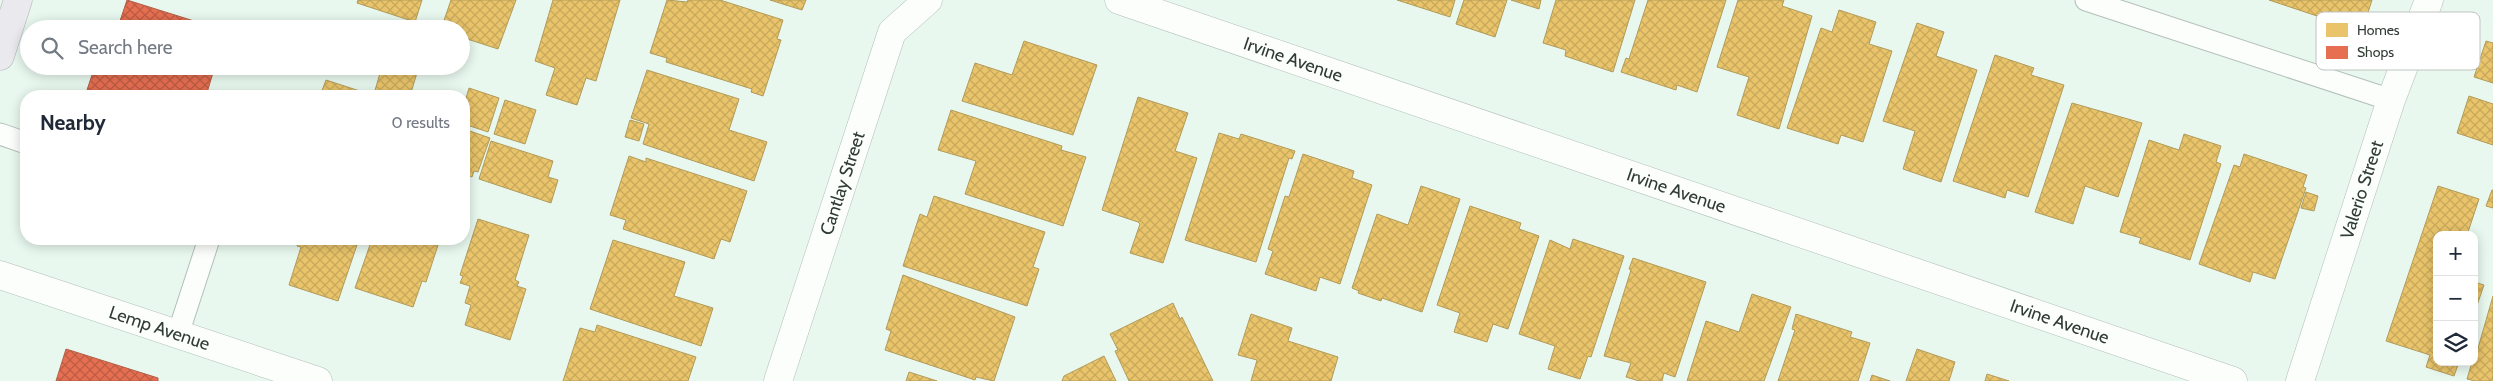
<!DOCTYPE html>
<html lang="en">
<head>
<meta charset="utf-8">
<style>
  :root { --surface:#fff; --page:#f6f6f7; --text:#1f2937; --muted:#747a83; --line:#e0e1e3 }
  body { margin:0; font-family:Cabin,sans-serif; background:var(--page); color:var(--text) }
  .controls { position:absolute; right:15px; bottom:15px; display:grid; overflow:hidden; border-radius:10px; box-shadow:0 2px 12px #0003 }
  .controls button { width:45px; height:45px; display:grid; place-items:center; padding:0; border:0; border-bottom:1px solid var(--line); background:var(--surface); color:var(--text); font:25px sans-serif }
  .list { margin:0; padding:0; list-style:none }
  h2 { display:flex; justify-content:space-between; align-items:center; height:65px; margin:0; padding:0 20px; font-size:21px }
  h2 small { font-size:16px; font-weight:400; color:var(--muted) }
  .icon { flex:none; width:28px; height:28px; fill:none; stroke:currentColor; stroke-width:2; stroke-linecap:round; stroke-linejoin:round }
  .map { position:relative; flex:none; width:2493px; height:381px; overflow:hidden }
  .search { position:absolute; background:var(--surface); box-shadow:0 2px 12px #0003; left:20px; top:20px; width:450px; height:55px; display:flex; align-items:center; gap:12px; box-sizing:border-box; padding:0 18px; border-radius:28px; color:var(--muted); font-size:19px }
  .panel { position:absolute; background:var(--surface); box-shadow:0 2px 12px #0003; left:20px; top:90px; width:450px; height:155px; border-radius:20px }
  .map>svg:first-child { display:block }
  .homes { fill:url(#homes-cross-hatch); stroke:#b29b5a }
  .shops { fill:url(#shops-cross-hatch); stroke:#b05f48 }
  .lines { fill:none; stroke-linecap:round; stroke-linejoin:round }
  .lane-casing { stroke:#b3bfb8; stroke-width:23 }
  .street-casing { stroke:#b3bfb8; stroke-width:29 }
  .primary-casing { stroke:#aeb1b6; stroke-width:29 }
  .lane { stroke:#fcfefc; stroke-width:21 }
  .street { stroke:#fcfefc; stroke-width:28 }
  .primary { stroke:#eae9ee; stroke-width:28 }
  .labels { text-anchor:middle; stroke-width:5; stroke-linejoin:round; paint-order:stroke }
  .street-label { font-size:18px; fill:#303b34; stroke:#fff }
  .key { fill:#fff; stroke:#c1c4c2; stroke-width:1 }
  .key-label { font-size:14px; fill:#303b34 }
</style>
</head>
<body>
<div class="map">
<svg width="2493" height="381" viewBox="0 0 2493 381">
  <defs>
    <pattern id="homes-cross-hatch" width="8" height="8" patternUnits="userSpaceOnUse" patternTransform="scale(1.25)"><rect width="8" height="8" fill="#e9c46a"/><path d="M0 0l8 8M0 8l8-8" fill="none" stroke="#c8a95c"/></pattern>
    <pattern id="shops-cross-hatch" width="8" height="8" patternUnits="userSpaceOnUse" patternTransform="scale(1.25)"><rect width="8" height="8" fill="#e76f51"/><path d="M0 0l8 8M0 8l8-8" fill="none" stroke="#bc5c44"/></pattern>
  </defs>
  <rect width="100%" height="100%" fill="#e8f8ee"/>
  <!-- homes -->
  <g class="homes">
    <path d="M358 0H422L415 22 357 3Z"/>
    <path d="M451 0H516L498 49 461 37V29H441Z"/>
    <path d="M553 0H620L596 81 586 78 577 105 546 95 555 68 535 61Z"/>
    <path d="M667 0 687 2 688 0H720L783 20 777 39 781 40 763 96 751 92 752 89 666 62 667 58 650 53Z"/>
    <path d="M770 0H806L802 10Z"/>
    <path d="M1397 0H1455L1450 17Z"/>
    <path d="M1464 0H1507L1495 37 1456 24Z"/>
    <path d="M1511 0H1541L1539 9Z"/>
    <path d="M1556 0H1635L1613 72 1565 56 1566 50 1543 43Z"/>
    <path d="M1648 0H1726L1697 92 1677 85 1676 90 1621 72 1626 58 1629 59Z"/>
    <path d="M1738 0H1784L1782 6 1812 16 1779 129 1737 115 1749 77 1717 67Z"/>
    <path d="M2269 0H2372L2362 31Z"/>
    <path d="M1839 10 1876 22 1869 44 1892 51 1863 142 1841 135 1838 144 1787 128 1821 28 1832 32Z"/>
    <path d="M1917 23 1944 32 1936 56 1977 70 1941 182 1903 169 1915 131 1883 121Z"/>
    <path d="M1024 41 1097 65 1073 135 962 101 975 63 1012 75Z"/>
    <path d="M2486 41 2493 43V83L2474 77Z"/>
    <path d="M1995 55 2034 68 2031 75 2064 85 2028 197 2007 190 2005 198 1953 181Z"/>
    <path d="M382 66H419L410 96H382L374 94Z"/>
    <path d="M647 70 739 99 729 130 767 142 754 181 643 144 649 124 631 118Z"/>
    <path d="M326 80 375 96H320Z"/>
    <path d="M469 88 499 98 488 132 464 124V105Z"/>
    <path d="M2469 96 2493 104V145L2457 133Z"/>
    <path d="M1138 97 1188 113 1175 151 1197 158 1163 263 1130 253 1140 224 1138 222 1102 210Z"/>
    <path d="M505 100 536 110 525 144 494 134Z"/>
    <path d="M2072 103 2142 123 2118 197 2085 186 2073 224 2035 212Z"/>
    <path d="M951 110 1062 146 1061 150 1086 157 1063 226 965 194 976 161 938 150Z"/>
    <path d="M630 120 644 124 639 141 625 137Z"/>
    <path d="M464 129 490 138 478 172 474 171 472 177 464 174Z"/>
    <path d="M1219 133 1239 139 1241 134 1295 151 1292 159 1289 158 1256 262 1185 240Z"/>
    <path d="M2184 134 2221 146 2216 162 2221 164 2190 260 2139 243 2141 238 2120 232 2149 140 2179 150Z"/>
    <path d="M491 141 553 161 548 177 558 180 551 203 479 179Z"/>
    <path d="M1303 154 1354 171 1352 178 1372 185 1340 284 1320 277 1316 291 1265 274 1273 251 1268 249 1285 196 1289 197Z"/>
    <path d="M2244 154 2307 175 2303 187 2306 188 2275 279 2253 272 2250 282 2199 264 2234 165 2240 167Z"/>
    <path d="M629 156 646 162V158L747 191 730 242 721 239 714 259 623 229 626 220 610 215Z"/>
    <path d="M1421 186 1460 199 1422 312 1382 298 1381 301 1358 293 1359 291 1352 288 1377 214 1408 225Z"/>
    <path d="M2438 186 2479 199 2467 235H2437V362H2459L2454 376 2426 367 2430 355 2386 341Z"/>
    <path d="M2492 190H2493V208L2486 206Z"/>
    <path d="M2306 192 2318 196 2314 211 2301 208Z"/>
    <path d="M934 196 1045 232 1033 267 1039 269 1027 306 903 266 920 214 927 217Z"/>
    <path d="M1470 206 1521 223 1519 229 1539 236 1508 329 1493 324 1487 342 1454 332 1460 313 1437 305Z"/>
    <path d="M478 219 529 235 515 280 519 282 517 286 526 289 510 340 465 325 471 305 465 303 470 286 460 283 463 276 460 275Z"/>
    <path d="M299 239H359L338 301 289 285 301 247 297 246Z"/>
    <path d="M372 239H440L426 282 422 281 413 307 355 288Z"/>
    <path d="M1573 239 1624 256 1591 357 1588 356 1580 379 1548 369 1555 346 1519 334 1550 240 1570 249Z"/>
    <path d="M613 240 685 262 674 296 713 308 701 346 590 309Z"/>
    <path d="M1633 258 1706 282 1675 377 1664 373 1662 381H1639L1626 377 1631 363 1604 356 1631 270 1629 269Z"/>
    <path d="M903 275 1015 317 994 381 976 377 975 380 885 350 891 331 886 329Z"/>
    <path d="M2474 282 2484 285 2474 314Z"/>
    <path d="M1752 294 1791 307 1764 381H1687L1706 321 1739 332Z"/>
    <path d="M2493 296V381H2475L2467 379 2472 362H2474Z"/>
    <path d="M1173 303 1180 319 1182 317 1213 381H1129L1115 351 1118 350 1110 334Z"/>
    <path d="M1251 314 1292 328 1288 341 1338 357 1331 381H1251L1257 360 1238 355Z"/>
    <path d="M1796 314 1852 332 1850 337 1870 343 1858 381H1778L1795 330 1792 329Z"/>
    <path d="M597 325 696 357 688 381H563L580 328 595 332Z"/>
    <path d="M1917 349 1955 362 1949 381H1906Z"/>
    <path d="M1104 356 1116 381H1062L1064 376Z"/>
    <path d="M909 372 937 381H906Z"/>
    <path d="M1987 374 2009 381H1985Z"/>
    <path d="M1872 375 1890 381H1870Z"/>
  </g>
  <!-- shops -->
  <g class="shops">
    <path d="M127 0 210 26 212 22 228 27 107 29 110 21 119 24Z"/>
    <path d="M95 66H215L206 96H85Z"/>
    <path d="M66 349 158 378V381H56Z"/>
  </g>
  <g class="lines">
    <!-- lane casing -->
    <g class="lane-casing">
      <g id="lane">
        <path d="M2086 0 2391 100"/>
        <path d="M0 134 26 143"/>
        <path d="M178 334 209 239"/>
      </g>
    </g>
    <!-- street casing -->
    <g class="street-casing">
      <g id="street">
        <path id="s1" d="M1119 0 2233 381"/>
        <path id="s2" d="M0 275 318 381"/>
        <path id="s3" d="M778 381 892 32 928 0"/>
        <path id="s4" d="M2300 381 2391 100 2429 0"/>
      </g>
    </g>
    <!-- primary casing -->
    <g class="primary-casing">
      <path id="primary" d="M0 56 18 0"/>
    </g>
    <!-- lane -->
    <use href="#lane" class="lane"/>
    <!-- street -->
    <use href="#street" class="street"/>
    <!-- primary -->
    <use href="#primary" class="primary"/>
  </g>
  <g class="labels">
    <!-- street labels -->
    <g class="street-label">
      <text dy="6" stroke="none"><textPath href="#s1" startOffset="184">Irvine Avenue</textPath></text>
      <text dy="6" stroke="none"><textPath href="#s3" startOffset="208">Cantlay Street</textPath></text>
      <text dy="6" stroke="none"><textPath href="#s4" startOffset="201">Valerio Street</textPath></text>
      <text dy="6" stroke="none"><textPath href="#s1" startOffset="589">Irvine Avenue</textPath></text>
      <text dy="6" stroke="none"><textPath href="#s1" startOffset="994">Irvine Avenue</textPath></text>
      <text dy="6" stroke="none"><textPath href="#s2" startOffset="168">Lemp Avenue</textPath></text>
    </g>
  </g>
  <!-- legend -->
  <rect x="2316" y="12" width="164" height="58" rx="8" class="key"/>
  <rect x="2326" y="23" width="22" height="14" fill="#e9c46a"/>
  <rect x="2326" y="46" width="22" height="13" fill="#e76f51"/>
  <g class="key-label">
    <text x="2357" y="35">Homes</text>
    <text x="2357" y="57">Shops</text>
  </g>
</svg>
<div class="controls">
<button>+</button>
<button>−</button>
<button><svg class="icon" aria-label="layers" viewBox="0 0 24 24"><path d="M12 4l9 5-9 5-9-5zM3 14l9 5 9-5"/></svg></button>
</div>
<div class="search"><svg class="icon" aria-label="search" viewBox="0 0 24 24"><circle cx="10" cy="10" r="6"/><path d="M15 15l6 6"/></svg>Search here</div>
<section class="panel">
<h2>Nearby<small>0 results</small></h2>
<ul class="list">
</ul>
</section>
</div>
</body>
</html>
